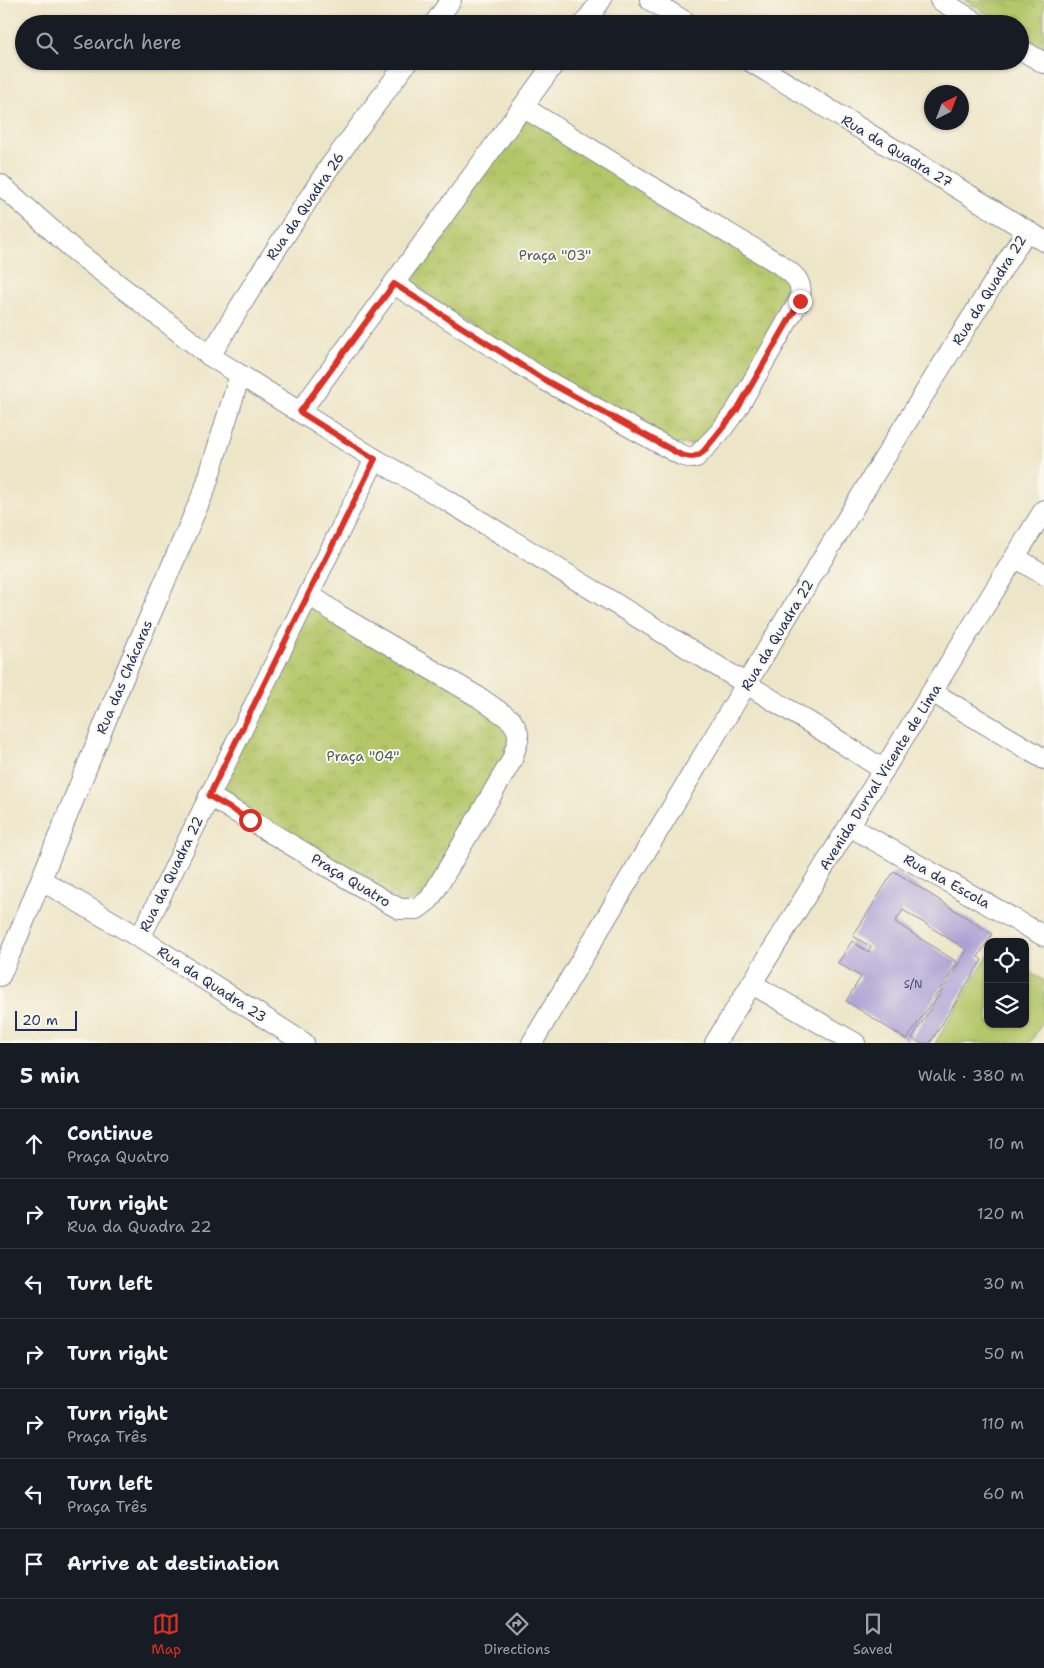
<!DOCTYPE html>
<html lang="en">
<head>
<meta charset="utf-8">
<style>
  :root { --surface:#171b24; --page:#20242c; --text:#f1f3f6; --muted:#9ea1a6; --line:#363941; --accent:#d93025 }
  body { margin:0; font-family:"Shantell Sans",sans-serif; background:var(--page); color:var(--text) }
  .controls { position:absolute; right:15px; bottom:15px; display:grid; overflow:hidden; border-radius:10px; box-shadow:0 1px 4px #0004 }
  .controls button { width:45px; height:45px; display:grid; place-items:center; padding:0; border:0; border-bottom:1px solid var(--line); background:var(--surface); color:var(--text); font:25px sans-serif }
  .compass { position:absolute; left:924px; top:85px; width:45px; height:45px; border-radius:50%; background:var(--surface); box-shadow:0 1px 4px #0004; rotate:42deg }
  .scale { position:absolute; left:15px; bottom:12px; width:62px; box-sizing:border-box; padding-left:5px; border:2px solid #1b2f5e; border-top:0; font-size:14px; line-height:18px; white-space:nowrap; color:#1b2f5e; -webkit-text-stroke:4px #fbf7ec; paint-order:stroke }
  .stop { position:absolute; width:15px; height:15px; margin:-11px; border:4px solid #d93025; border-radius:50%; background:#fff }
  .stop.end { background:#d93025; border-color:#fff; box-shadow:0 1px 5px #0008 }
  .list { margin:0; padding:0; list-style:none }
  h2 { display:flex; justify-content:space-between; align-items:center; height:65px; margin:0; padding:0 20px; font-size:21px }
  h2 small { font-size:16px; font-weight:400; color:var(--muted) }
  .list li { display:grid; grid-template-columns:32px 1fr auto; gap:15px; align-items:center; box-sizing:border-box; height:70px; padding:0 20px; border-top:1px solid var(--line) }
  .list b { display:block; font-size:19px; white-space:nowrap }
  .list p { margin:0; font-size:16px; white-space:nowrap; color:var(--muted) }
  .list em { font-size:16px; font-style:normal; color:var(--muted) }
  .icon { flex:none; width:28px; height:28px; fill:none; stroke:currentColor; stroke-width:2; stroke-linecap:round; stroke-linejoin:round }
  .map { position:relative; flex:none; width:1044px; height:1043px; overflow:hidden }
  .search { position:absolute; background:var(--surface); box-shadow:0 1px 4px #0004; left:15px; right:15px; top:15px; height:55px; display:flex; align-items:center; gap:12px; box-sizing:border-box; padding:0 18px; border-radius:28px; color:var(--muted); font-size:19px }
  .sheet { height:555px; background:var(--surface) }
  nav { display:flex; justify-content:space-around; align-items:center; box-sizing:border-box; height:70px; border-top:1px solid var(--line); background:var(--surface); font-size:14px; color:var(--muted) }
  nav a { display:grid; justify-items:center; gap:2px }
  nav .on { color:var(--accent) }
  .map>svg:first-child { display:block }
  .park { fill:url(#park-crowns); stroke:#687a64 }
  .garden { fill:#b5c669; stroke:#687a64 }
  .building { fill:#ada1d4 }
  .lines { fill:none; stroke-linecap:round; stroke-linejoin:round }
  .minor-casing { stroke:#848a92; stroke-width:22 }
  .minor { stroke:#fff; stroke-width:20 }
  .route { stroke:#d93025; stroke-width:6 }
  .labels { text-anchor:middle; stroke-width:4; stroke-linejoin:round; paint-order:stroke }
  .number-label { font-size:11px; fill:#404c7c }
  .street-label { font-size:14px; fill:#1b2f5e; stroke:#fbf7ec }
  .park-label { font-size:14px; fill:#495c61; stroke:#fbf7ec }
</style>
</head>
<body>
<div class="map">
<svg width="1044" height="1043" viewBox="0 0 1044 1043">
  <defs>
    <pattern id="park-crowns" width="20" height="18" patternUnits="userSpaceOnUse" patternTransform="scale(1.25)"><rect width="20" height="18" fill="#b5c669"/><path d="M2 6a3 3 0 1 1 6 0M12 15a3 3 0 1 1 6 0" fill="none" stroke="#9baa5d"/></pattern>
  </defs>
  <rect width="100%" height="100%" fill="#fbf7ec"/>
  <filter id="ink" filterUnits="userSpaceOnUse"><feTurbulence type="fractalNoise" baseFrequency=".02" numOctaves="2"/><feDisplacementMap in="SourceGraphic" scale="10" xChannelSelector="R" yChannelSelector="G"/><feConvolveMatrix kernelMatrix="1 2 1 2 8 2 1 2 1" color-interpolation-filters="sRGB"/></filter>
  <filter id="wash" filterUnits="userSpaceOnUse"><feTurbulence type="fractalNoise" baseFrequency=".0096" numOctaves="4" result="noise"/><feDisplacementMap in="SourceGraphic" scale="20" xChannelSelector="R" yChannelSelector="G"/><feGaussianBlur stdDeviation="1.12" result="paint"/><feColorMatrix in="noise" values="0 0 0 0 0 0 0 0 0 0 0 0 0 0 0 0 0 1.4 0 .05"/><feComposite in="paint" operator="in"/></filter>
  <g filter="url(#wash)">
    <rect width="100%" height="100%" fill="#ede5c7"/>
    <!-- park -->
    <g class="park">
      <path d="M964 0H1044V48L1020 34V24H1004Z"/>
      <path d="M524 113 796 283 793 300 726 413 694 445 676 444 498 344 407 281Z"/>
      <path d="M310 597 491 708 514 740 424 896 404 904 216 794Z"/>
    </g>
    <!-- garden -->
    <path class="garden" d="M988 955V1024H1025V969L1044 981V1020L1030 1043H935Z"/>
    <g id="blocks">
      <!-- building -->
      <path class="building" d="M894 871 992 934 978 957 982 960 930 1043H920L912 1038 967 950 903 910 895 922 957 962 907 1040 846 1001 861 977 838 963 852 941 868 952 871 947 853 936Z"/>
    </g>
  </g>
  <g filter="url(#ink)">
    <use href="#blocks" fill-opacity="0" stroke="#848a92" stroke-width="1"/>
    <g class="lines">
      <!-- minor casing -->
      <g class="minor-casing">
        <g id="minor">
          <path d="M650 0 689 24"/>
          <path d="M940 0 979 24"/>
          <path d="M434 24 451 0"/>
          <path d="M584 24 601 0"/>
          <path d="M1020 49 1044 63"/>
          <path d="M750 61 1044 241"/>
          <path d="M0 184 74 250 210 356 375 459 446 500 820 729 884 770"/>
          <path d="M394 284 543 379 681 455 692 458 696 457 719 433 737 409 799 301C805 281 793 274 779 264L665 195 523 107"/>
          <path d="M210 356 258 277 328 169 408 61"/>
          <path d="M300 412 556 61"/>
          <path d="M1015 557 1044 575"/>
          <path d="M932 692 1044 759"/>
          <path d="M209 796 387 902 400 909H417L429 900 436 889 512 760 518 740V734L516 728 511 720 480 698 337 614 309 594"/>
          <path d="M849 826 1044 936"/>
          <path d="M41 880 140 938 304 1043"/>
          <path d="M140 938 375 459"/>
          <path d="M0 976 20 931 124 676 205 489 240 375"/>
          <path d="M752 984 855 1043"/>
          <path d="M532 1043C693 770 857 498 1027 230"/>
          <path d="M715 1043 1044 510"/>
        </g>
      </g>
      <!-- minor -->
      <use href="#minor" class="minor"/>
    </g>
  </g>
  <g class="lines" filter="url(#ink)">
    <!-- route -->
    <path class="route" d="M250 820 209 796 375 459 300 412 394 284 543 379 681 455C691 458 695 458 703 452L737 410 800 301"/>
  </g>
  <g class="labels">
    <!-- number labels -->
    <g class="number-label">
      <text x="913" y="988">S/N</text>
    </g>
    <!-- street labels -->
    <g class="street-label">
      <text transform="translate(897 151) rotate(31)" y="5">Rua da Quadra 27</text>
      <text transform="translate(305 206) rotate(-56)" y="5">Rua da Quadra 26</text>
      <text transform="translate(989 290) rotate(-58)" y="5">Rua da Quadra 22</text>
      <text transform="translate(777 635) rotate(-59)" y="5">Rua da Quadra 22</text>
      <text transform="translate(124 677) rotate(-67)" y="5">Rua das Chácaras</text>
      <text transform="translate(880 777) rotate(-58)" y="5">Avenida Durval Vicente de Lima</text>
      <text transform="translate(171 874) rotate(-64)" y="5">Rua da Quadra 22</text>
      <text transform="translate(351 880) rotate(31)" y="5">Praça Quatro</text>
      <text transform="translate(947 881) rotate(29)" y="5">Rua da Escola</text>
      <text transform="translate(212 984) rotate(33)" y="5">Rua da Quadra 23</text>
    </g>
    <!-- park labels -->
    <g class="park-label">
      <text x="555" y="260">Praça "03"</text>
      <text x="363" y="761">Praça "04"</text>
    </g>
  </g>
</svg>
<div class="controls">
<button><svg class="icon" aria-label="locate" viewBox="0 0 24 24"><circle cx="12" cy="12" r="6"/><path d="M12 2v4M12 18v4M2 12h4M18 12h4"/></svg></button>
<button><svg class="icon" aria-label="layers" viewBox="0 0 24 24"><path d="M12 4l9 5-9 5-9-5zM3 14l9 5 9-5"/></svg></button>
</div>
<svg class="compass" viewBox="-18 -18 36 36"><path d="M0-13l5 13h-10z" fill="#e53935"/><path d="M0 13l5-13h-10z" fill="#9ea1a6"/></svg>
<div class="scale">20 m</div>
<div class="stop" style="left:250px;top:820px"></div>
<div class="stop end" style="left:800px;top:301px"></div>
<div class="search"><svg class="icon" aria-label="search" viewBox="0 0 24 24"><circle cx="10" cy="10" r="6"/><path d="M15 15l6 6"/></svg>Search here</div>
</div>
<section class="sheet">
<h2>5 min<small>Walk · 380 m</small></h2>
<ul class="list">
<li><svg class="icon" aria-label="ahead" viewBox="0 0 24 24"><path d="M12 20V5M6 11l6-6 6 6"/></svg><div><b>Continue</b><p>Praça Quatro</p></div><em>10 m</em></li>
<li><svg class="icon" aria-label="right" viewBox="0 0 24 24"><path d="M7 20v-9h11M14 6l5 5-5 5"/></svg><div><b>Turn right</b><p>Rua da Quadra 22</p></div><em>120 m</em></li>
<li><svg class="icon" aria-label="left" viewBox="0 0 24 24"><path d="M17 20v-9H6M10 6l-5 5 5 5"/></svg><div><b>Turn left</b></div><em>30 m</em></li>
<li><svg class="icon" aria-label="right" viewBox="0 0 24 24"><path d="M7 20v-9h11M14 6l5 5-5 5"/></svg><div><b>Turn right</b></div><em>50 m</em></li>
<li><svg class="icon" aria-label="right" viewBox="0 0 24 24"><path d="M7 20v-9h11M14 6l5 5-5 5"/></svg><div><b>Turn right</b><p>Praça Três</p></div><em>110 m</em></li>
<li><svg class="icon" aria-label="left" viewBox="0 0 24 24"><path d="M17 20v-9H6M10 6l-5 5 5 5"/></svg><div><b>Turn left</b><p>Praça Três</p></div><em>60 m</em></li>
<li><svg class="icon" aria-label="arrive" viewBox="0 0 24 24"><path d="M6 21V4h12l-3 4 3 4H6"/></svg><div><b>Arrive at destination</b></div></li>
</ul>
</section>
<nav>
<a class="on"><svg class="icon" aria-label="map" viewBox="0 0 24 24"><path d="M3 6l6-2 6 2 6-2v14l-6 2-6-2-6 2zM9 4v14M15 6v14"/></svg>Map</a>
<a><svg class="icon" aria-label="directions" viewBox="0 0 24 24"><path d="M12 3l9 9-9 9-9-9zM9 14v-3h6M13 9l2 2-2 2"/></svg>Directions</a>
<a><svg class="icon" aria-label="saved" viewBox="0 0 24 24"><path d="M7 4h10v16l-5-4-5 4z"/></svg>Saved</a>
</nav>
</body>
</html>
